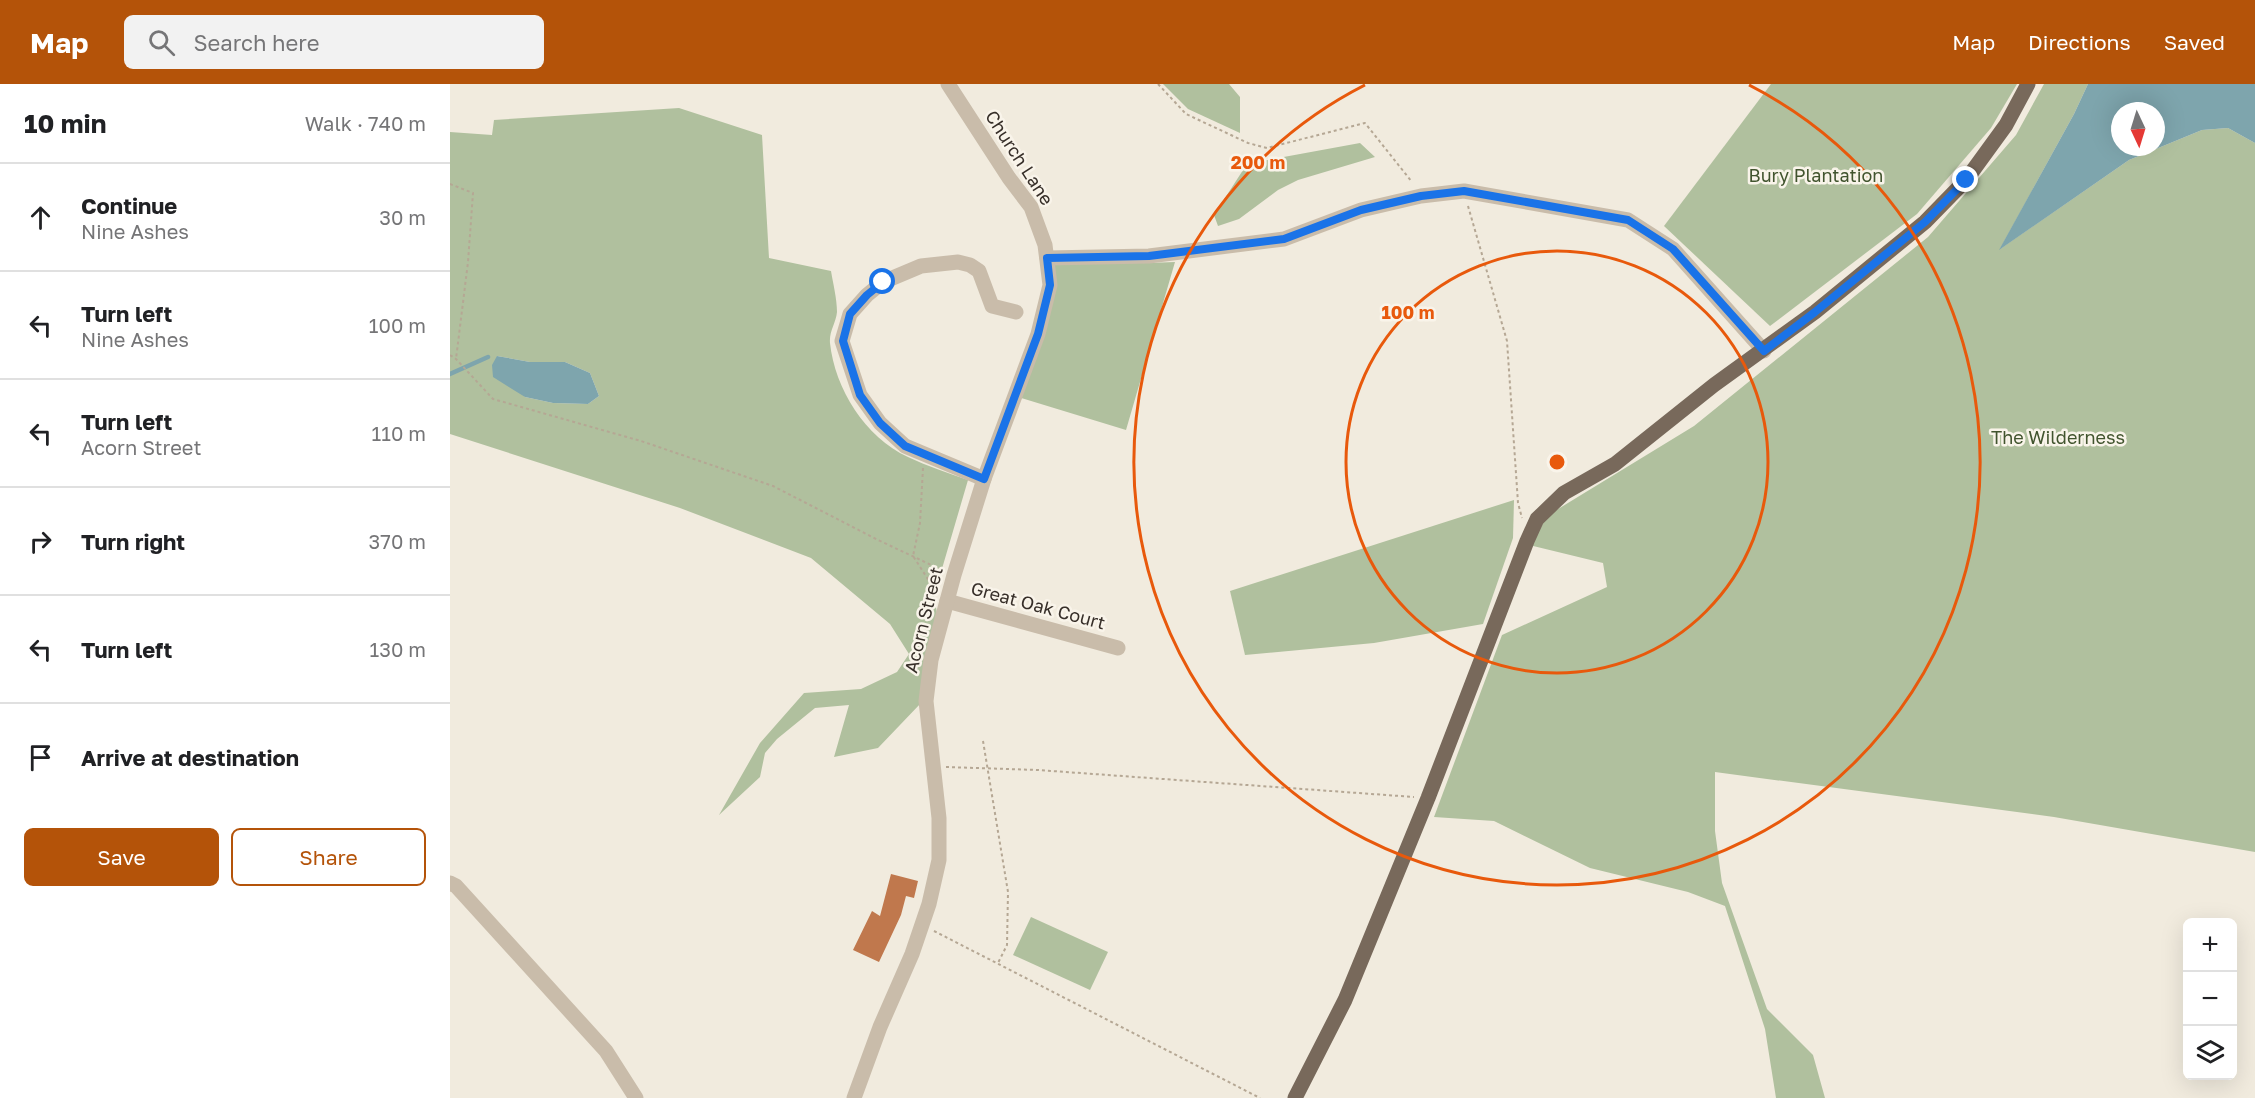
<!DOCTYPE html>
<html lang="en">
<head>
<meta charset="utf-8">
<style>
  :root { --surface:#fff; --page:#f2f2f2; --text:#202124; --muted:#757577; --line:#e0e0e0; --accent:#b45309 }
  body { margin:0; font-family:"Golos Text",sans-serif; background:var(--page); color:var(--text) }
  .controls { position:absolute; right:18px; bottom:18px; display:grid; overflow:hidden; border-radius:9px; box-shadow:0 6px 24px #0002 }
  .controls button { width:54px; height:54px; display:grid; place-items:center; padding:0; border:0; border-bottom:2px solid var(--line); background:var(--surface); color:var(--text); font:30px sans-serif }
  .compass { position:absolute; left:1661px; top:18px; width:54px; height:54px; border-radius:50%; background:var(--surface); box-shadow:0 6px 24px #0002; rotate:176deg }
  .stop { position:absolute; width:18px; height:18px; margin:-14px; border:4px solid #1a73e8; border-radius:50%; background:#fff }
  .stop.end { background:#1a73e8; border-color:#fff; box-shadow:0 2px 6px #0008 }
  .list { margin:0; padding:0; list-style:none }
  h2 { display:flex; justify-content:space-between; align-items:center; height:78px; margin:0; padding:0 24px; font-size:26px }
  h2 small { font-size:20px; font-weight:400; color:var(--muted) }
  .list li { display:grid; grid-template-columns:39px 1fr auto; gap:18px; align-items:center; box-sizing:border-box; height:108px; padding:0 24px; border-top:2px solid var(--line) }
  .list b { display:block; font-size:22px; white-space:nowrap }
  .list p { margin:0; font-size:20px; white-space:nowrap; color:var(--muted) }
  .list em { font-size:20px; font-style:normal; color:var(--muted) }
  .actions { display:flex; gap:12px; padding:18px 24px }
  .actions a { flex:1; padding:14px 0; border:2px solid var(--accent); border-radius:9px; text-align:center; font-size:21px; color:var(--accent) }
  .actions .main { background:var(--accent); color:#fff }
  .icon { flex:none; width:33px; height:33px; fill:none; stroke:currentColor; stroke-width:2; stroke-linecap:round; stroke-linejoin:round }
  .map { position:relative; flex:none; width:1805px; height:1014px; overflow:hidden }
  header { display:flex; align-items:center; gap:36px; box-sizing:border-box; height:84px; padding:0 30px; background:var(--accent); color:#fff }
  header strong { font-size:28px }
  nav { display:flex; gap:33px; margin-inline-start:auto; font-size:21px }
  .search { width:420px; height:54px; background:var(--page); display:flex; align-items:center; gap:15px; box-sizing:border-box; padding:0 21px; border-radius:9px; color:var(--muted); font-size:22px }
  main { display:flex }
  aside { flex:1; background:var(--surface) }
  .map>svg:first-child { display:block }
  .green { fill:#b0c09e; fill-rule:evenodd }
  .water { fill:#7ea5ad; fill-rule:evenodd }
  .lines { fill:none; stroke-linecap:round; stroke-linejoin:round }
  .stream { stroke:#7ea5ad; stroke-width:4.5 }
  .building { fill:#c0784d }
  .path { stroke:#b5a794; stroke-width:2; stroke-dasharray:3 3; stroke-linecap:butt }
  .minor { stroke:#c9bcaa; stroke-width:15 }
  .major { stroke:#78695b; stroke-width:15 }
  .route { stroke:#1a73e8; stroke-width:8 }
  .ring { fill:none; stroke:#e8590c; stroke-width:3 }
  .labels { text-anchor:middle; stroke-width:5; stroke-linejoin:round; paint-order:stroke }
  .street-label { font-size:18px; fill:#372f29; stroke:#f9f4ea }
  .park-label { font-size:18px; fill:#41542e; stroke:#f9f4ea }
  .centre { fill:#e8590c; stroke:#f9f4ea; stroke-width:3 }
  .ring-label { font-size:18px; text-anchor:middle; font-weight:bold; fill:#e8590c; stroke:#f9f4ea; stroke-width:5; stroke-linejoin:round; paint-order:stroke }
</style>
</head>
<body>
<header>
<strong>Map</strong>
<div class="search"><svg class="icon" aria-label="search" viewBox="0 0 24 24"><circle cx="10" cy="10" r="6"/><path d="M15 15l6 6"/></svg>Search here</div>
<nav><a>Map</a><a>Directions</a><a>Saved</a></nav>
</header>
<main>
<aside>
<h2>10 min<small>Walk · 740 m</small></h2>
<ul class="list">
<li><svg class="icon" aria-label="ahead" viewBox="0 0 24 24"><path d="M12 20V5M6 11l6-6 6 6"/></svg><div><b>Continue</b><p>Nine Ashes</p></div><em>30 m</em></li>
<li><svg class="icon" aria-label="left" viewBox="0 0 24 24"><path d="M17 20v-9H6M10 6l-5 5 5 5"/></svg><div><b>Turn left</b><p>Nine Ashes</p></div><em>100 m</em></li>
<li><svg class="icon" aria-label="left" viewBox="0 0 24 24"><path d="M17 20v-9H6M10 6l-5 5 5 5"/></svg><div><b>Turn left</b><p>Acorn Street</p></div><em>110 m</em></li>
<li><svg class="icon" aria-label="right" viewBox="0 0 24 24"><path d="M7 20v-9h11M14 6l5 5-5 5"/></svg><div><b>Turn right</b></div><em>370 m</em></li>
<li><svg class="icon" aria-label="left" viewBox="0 0 24 24"><path d="M17 20v-9H6M10 6l-5 5 5 5"/></svg><div><b>Turn left</b></div><em>130 m</em></li>
<li><svg class="icon" aria-label="arrive" viewBox="0 0 24 24"><path d="M6 21V4h12l-3 4 3 4H6"/></svg><div><b>Arrive at destination</b></div></li>
</ul>
<div class="actions"><a class="main">Save</a><a>Share</a></div>
</aside>
<div class="map">
<svg width="1805" height="1014" viewBox="0 0 1805 1014">
  <rect width="100%" height="100%" fill="#f1ebde"/>
  <!-- green -->
  <g class="green">
    <path d="M713 0H779L790 13V49L738 25Z"/>
    <path d="M1321 0H1567L1541 44 1467 130 1320 242 1214 142Z"/>
    <path d="M1594 0H1638L1624 30 1550 165 1679 76 1752 46 1778 44 1805 59V768L1604 733 1265 688V747L1272 799 1317 925 1363 971 1375 1014H1326L1315 945 1275 822 1238 808 1140 784 1044 737 984 733 1052 551 1157 503 1153 479 1075 460 1095 433 1244 342 1478 153 1566 51Z"/>
    <path d="M229 24 312 51 319 174 381 187C383 199 387 215 387 228 386 239 379 247 380 259 385 305 415 353 458 373 477 382 498 389 518 396L484 512 487 529 471 619 428 664 384 673 399 621 365 624 327 655 315 669 310 693 269 731 310 659 354 609 411 605 447 588 459 570 440 540 361 474 230 424 0 350V48L42 51 44 36ZM47 272 80 278H115L140 289 149 312 138 320 103 319 75 313Z"/>
    <path d="M910 59 925 73 848 96 828 106 789 135 768 142 764 131 795 83 812 77Z"/>
    <path d="M594 171 698 179 725 178 676 346 568 313 598 208Z"/>
    <path d="M1064 416 1063 454 1033 540 924 559 795 571 780 507Z"/>
    <path d="M581 833 658 868 640 906 563 871Z"/>
  </g>
  <!-- water -->
  <g class="water">
    <path d="M1638 0H1805V59L1778 44 1752 46 1679 76 1549 166 1624 30ZM1670 27H1706V63H1670Z"/>
    <path d="M47 272 80 278H115L140 289 149 312 138 320 103 319 75 313 43 293 42 281Z"/>
  </g>
  <g class="lines">
    <!-- stream -->
    <path class="stream" d="M0 290 38 273"/>
  </g>
  <!-- building -->
  <path class="building" d="M441 790 468 797 464 814 456 812 451 831 429 878 403 866 422 827 430 832Z"/>
  <g class="lines">
    <!-- path -->
    <g class="path">
      <path d="M708 0 736 30 798 59 817 64 915 39 962 98"/>
      <path d="M0 100 23 109 18 178 6 275"/>
      <path d="M1018 122 1057 257 1068 419 1072 434"/>
      <path d="M0 271 6 275 43 315 191 357 323 402 428 456 492 486"/>
      <path d="M473 384 470 439 463 472 485 506"/>
      <path d="M533 657 558 808 557 861 548 879"/>
      <path d="M496 683 588 686 964 713"/>
      <path d="M484 847 810 1014"/>
    </g>
    <!-- minor -->
    <g class="minor">
      <path d="M597 174 699 172 834 155 911 126 971 112 1014 107 1178 136 1223 165 1314 267"/>
      <path d="M534 395 455 362 430 339 410 311 392 257 400 230 417 211 433 198 471 182 508 178 520 181 529 187 542 222 566 228"/>
      <path d="M497 517 668 564"/>
      <path d="M0 799 6 802 156 967 186 1014"/>
      <path d="M404 1014 430 943 462 870 479 820 489 776V734L476 617 481 576 504 491 534 395 588 250 600 201 595 161 581 123 559 94 498 0"/>
    </g>
    <!-- major -->
    <path class="major" d="M845 1014 895 916 978 714 1077 457 1087 435 1114 409 1165 380 1264 301 1365 228 1475 138 1516 96 1556 41 1578 0"/>
  </g>
  <g class="lines">
    <!-- route -->
    <path class="route" d="M433 198 417 211 400 230 393 257 410 311 430 339 455 362 534 395 588 250 600 201 597 174 699 172 834 155 911 126 971 112 1014 107 1178 136 1223 165 1314 267 1365 228 1475 138 1516 96"/>
  </g>
  <!-- distance rings -->
  <g class="ring">
    <circle cx="1107" cy="378" r="211"/>
    <path d="M1299 1A423 423 0 1 1 915 1"/>
  </g>
  <g class="labels">
    <!-- street labels -->
    <g class="street-label">
      <text transform="translate(569 74) rotate(57)" y="6">Church Lane</text>
      <text transform="translate(588 522) rotate(15)" y="6">Great Oak Court</text>
      <text transform="translate(474 536) rotate(-76)" y="6">Acorn Street</text>
    </g>
    <!-- park labels -->
    <g class="park-label">
      <text x="1366" y="98">Bury Plantation</text>
      <text x="1608" y="360">The Wilderness</text>
    </g>
  </g>
  <circle cx="1107" cy="378" r="9" class="centre"/>
  <g class="ring-label">
    <text x="808" y="85">200 m</text>
    <text x="958" y="235">100 m</text>
  </g>
</svg>
<div class="controls">
<button>+</button>
<button>−</button>
<button><svg class="icon" aria-label="layers" viewBox="0 0 24 24"><path d="M12 4l9 5-9 5-9-5zM3 14l9 5 9-5"/></svg></button>
</div>
<svg class="compass" viewBox="-18 -18 36 36"><path d="M0-13l5 13h-10z" fill="#e53935"/><path d="M0 13l5-13h-10z" fill="#757577"/></svg>
<div class="stop" style="left:433px;top:198px"></div>
<div class="stop end" style="left:1516px;top:96px"></div>
</div>
</main>
</body>
</html>
